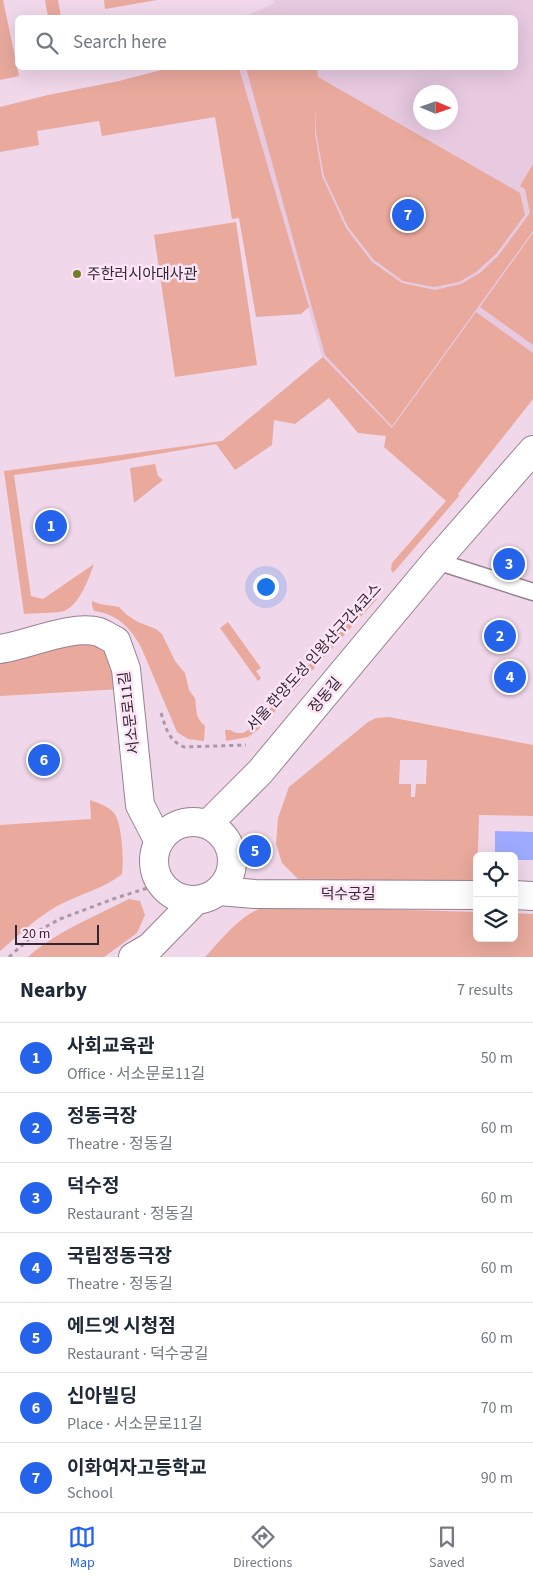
<!DOCTYPE html>
<html lang="en">
<head>
<meta charset="utf-8">
<style>
  :root { --surface:#fff; --page:#f6f6f7; --text:#1f2937; --muted:#747a83; --line:#e0e1e3; --accent:#2563eb }
  body { margin:0; font-family:"Source Sans 3","Noto Sans KR",sans-serif; background:var(--page); color:var(--text) }
  .controls { position:absolute; right:15px; bottom:15px; display:grid; overflow:hidden; border-radius:8px; box-shadow:0 5px 20px #0002 }
  .controls button { width:45px; height:45px; display:grid; place-items:center; padding:0; border:0; border-bottom:1px solid var(--line); background:var(--surface); color:var(--text); font:25px sans-serif }
  .compass { position:absolute; left:413px; top:85px; width:45px; height:45px; border-radius:50%; background:var(--surface); box-shadow:0 5px 20px #0002; rotate:92deg }
  .scale { position:absolute; left:15px; bottom:12px; width:84px; box-sizing:border-box; padding-left:5px; border:2px solid #322930; border-top:0; font-size:14px; line-height:18px; white-space:nowrap; color:#322930; -webkit-text-stroke:4px #fde4f7; paint-order:stroke }
  .you { position:absolute; left:265px; top:586px; width:18px; height:18px; margin:-12px; border:4px solid #fff; border-radius:50%; background:#1a73e8; box-shadow:0 0 0 8px #1a73e833 }
  .badge { display:grid; place-items:center; width:32px; height:32px; border-radius:50%; background:var(--accent); color:#fff; font-size:16px; font-weight:700 }
  .pin { position:absolute; translate:-50% -50%; border:2px solid #fff; box-shadow:0 1px 5px #0006 }
  .list { margin:0; padding:0; list-style:none }
  h2 { display:flex; justify-content:space-between; align-items:center; height:65px; margin:0; padding:0 20px; font-size:21px }
  h2 small { font-size:16px; font-weight:400; color:var(--muted) }
  .list li { display:grid; grid-template-columns:32px 1fr auto; gap:15px; align-items:center; box-sizing:border-box; height:70px; padding:0 20px; border-top:1px solid var(--line) }
  .list b { display:block; font-size:19px; white-space:nowrap }
  .list p { margin:0; font-size:16px; white-space:nowrap; color:var(--muted) }
  .list em { font-size:16px; font-style:normal; color:var(--muted) }
  .icon { flex:none; width:28px; height:28px; fill:none; stroke:currentColor; stroke-width:2; stroke-linecap:round; stroke-linejoin:round }
  .map { position:relative; flex:none; width:533px; height:957px; overflow:hidden }
  .search { position:absolute; background:var(--surface); box-shadow:0 5px 20px #0002; left:15px; right:15px; top:15px; height:55px; display:flex; align-items:center; gap:12px; box-sizing:border-box; padding:0 18px; border-radius:8px; color:var(--muted); font-size:19px }
  .sheet { height:555px; background:var(--surface) }
  nav { display:flex; justify-content:space-around; align-items:center; box-sizing:border-box; height:70px; border-top:1px solid var(--line); background:var(--surface); font-size:14px; color:var(--muted) }
  nav a { display:grid; justify-items:center; gap:2px }
  nav .on { color:var(--accent) }
  .map>svg:first-child { display:block }
  .built { fill:#e7c9e0; fill-rule:evenodd }
  .green { fill:#e9a99d; fill-rule:evenodd }
  .water { fill:#9eaafd }
  .lines { fill:none; stroke-linecap:round; stroke-linejoin:round }
  .lane-casing { stroke:#978092; stroke-width:19 }
  .street-casing { stroke:#978092; stroke-width:30 }
  .path { stroke:#ab98a6; stroke-width:3; stroke-dasharray:4 4; stroke-linecap:butt }
  .lane { stroke:#fff; stroke-width:16 }
  .street { stroke:#fff; stroke-width:28 }
  .poi-dot { fill:#737e2b; stroke:#fde4f7; stroke-width:2 }
  .labels { text-anchor:middle; stroke-width:5; stroke-linejoin:round; paint-order:stroke }
  .poi-label { font-size:15px; fill:#322930; stroke:#fde4f7; text-anchor:start }
  .street-label { font-size:15px; fill:#322930; stroke:#fde4f7 }
</style>
</head>
<body>
<div class="map">
<svg width="533" height="957" viewBox="0 0 533 957">
  <rect width="100%" height="100%" fill="#f0d7ea"/>
  <!-- built -->
  <path class="built" d="M273 0H533V399L457 494 322 356 239 68H516V18L244 17 275 3ZM420 92H450V122H420Z"/>
  <!-- green -->
  <g class="green">
    <path d="M0 0H3L19 76 0 80Z"/>
    <path d="M45 0H58L61 17H48Z"/>
    <path d="M104 0H157L105 9Z"/>
    <path d="M169 68H239L309 307 301 314 256 317 239 218 232 219 215 117 102 136 99 121 37 131 39 145 0 152V107L48 95 119 81Z"/>
    <path d="M246 68H317L318 77 520 193 525 215 496 254 476 272 459 282 434 287 403 281 373 259 348 227 324 176 316 132V107L315 133 322 176 346 228 372 262 402 283 435 290 461 284 480 273 498 256 530 213 525 189 520 186 533 164V231L392 426 325 355Z"/>
    <path d="M236 222 257 365 175 377 154 235Z"/>
    <path d="M533 233V345L480 307Z"/>
    <path d="M476 312 533 353V399L458 494 459 496 393 573 391 570 392 563 446 501 384 447 386 436 358 433 329 398 295 424 274 420 272 445 235 470 216 444 105 463 14 475 31 596 43 599 94 564C89 578 79 606 64 611 58 613 33 613 24 614L4 471 222 441 323 357 392 428Z"/>
    <path d="M155 464 158 476 163 480 134 503 130 468Z"/>
    <path d="M372 596 377 599 259 729 248 737 226 741 225 730H230L236 733H243L256 725 315 658 349 622 366 598Z"/>
    <path d="M92 601 100 604 119 607 127 615 138 622 156 629 162 634 175 661 185 673 189 690 195 698 197 715 200 721 205 726 204 741 188 739 177 732 141 647C130 627 117 614 94 611L92 605Z"/>
    <path d="M228 622 261 668 256 671 261 678 258 681 220 628Z"/>
    <path d="M87 636 115 654 121 689 0 696V639Z"/>
    <path d="M389 717 533 745V816L479 815 477 883 298 879 282 863 276 844 278 818 289 787 368 722 376 718ZM400 760H427L426 784H416L415 797H411V784H399Z"/>
    <path d="M90 800C98 803 108 806 114 813 122 822 124 862 122 874 103 889 80 894 59 905 37 917 19 935 0 951V825L91 819Z"/>
    <path d="M129 899 140 901 145 915 137 933 104 957H28C57 931 94 917 129 899Z"/>
    <path d="M266 906 477 912V938H514V913L533 914V957H205C224 937 240 915 266 906Z"/>
  </g>
  <!-- water -->
  <path class="water" d="M495 831 533 832V860H514V856H495Z"/>
  <g class="lines">
    <!-- lane casing -->
    <g class="lane-casing">
      <path id="lane" d="M436 561 533 592"/>
    </g>
    <!-- street casing -->
    <g class="street-casing">
      <g id="street">
        <path d="M0 649C28 645 72 624 99 632 104 634 110 638 116 641L126 669 140 805 159 842"/>
        <circle cx="193" cy="861" r="39"/>
        <path d="M208 824 260 772 436 561 533 450"/>
        <path d="M219 891 255 894 477 895"/>
        <path d="M514 895 533 896"/>
        <path d="M133 957 150 947 195 901"/>
      </g>
    </g>
    <!-- path -->
    <g class="path">
      <path d="M161 713C166 728 168 740 184 747L246 745"/>
      <path d="M9 957 38 931 60 919 113 899 160 884"/>
    </g>
    <!-- lane -->
    <use href="#lane" class="lane"/>
    <!-- street -->
    <use href="#street" class="street"/>
  </g>
  <!-- markers -->
  <circle class="poi-dot" cx="77" cy="274" r="5"/>
  <g class="labels">
    <!-- poi labels -->
    <g class="poi-label">
      <text x="87" y="279">주한러시아대사관</text>
    </g>
    <!-- street labels -->
    <g class="street-label">
      <text transform="translate(314 657) rotate(-48)" y="5">서울 한양도성 인왕산구간4코스</text>
      <text transform="translate(325 695) rotate(-50)" y="5">정동길</text>
      <text transform="translate(129 713) rotate(-97)" y="5">서소문로11길</text>
      <text x="348" y="899">덕수궁길</text>
    </g>
  </g>
</svg>
<div class="controls">
<button><svg class="icon" aria-label="locate" viewBox="0 0 24 24"><circle cx="12" cy="12" r="6"/><path d="M12 2v4M12 18v4M2 12h4M18 12h4"/></svg></button>
<button><svg class="icon" aria-label="layers" viewBox="0 0 24 24"><path d="M12 4l9 5-9 5-9-5zM3 14l9 5 9-5"/></svg></button>
</div>
<svg class="compass" viewBox="-18 -18 36 36"><path d="M0-13l5 13h-10z" fill="#e53935"/><path d="M0 13l5-13h-10z" fill="#747a83"/></svg>
<div class="scale">20 m</div>
<div class="you"></div>
<div class="pin badge" style="left:51px;top:526px">1</div>
<div class="pin badge" style="left:500px;top:636px">2</div>
<div class="pin badge" style="left:509px;top:564px">3</div>
<div class="pin badge" style="left:510px;top:677px">4</div>
<div class="pin badge" style="left:255px;top:851px">5</div>
<div class="pin badge" style="left:44px;top:760px">6</div>
<div class="pin badge" style="left:408px;top:215px">7</div>
<div class="search"><svg class="icon" aria-label="search" viewBox="0 0 24 24"><circle cx="10" cy="10" r="6"/><path d="M15 15l6 6"/></svg>Search here</div>
</div>
<section class="sheet">
<h2>Nearby<small>7 results</small></h2>
<ul class="list">
<li><span class="badge">1</span><div><b>사회교육관</b><p>Office · 서소문로11길</p></div><em>50 m</em></li>
<li><span class="badge">2</span><div><b>정동극장</b><p>Theatre · 정동길</p></div><em>60 m</em></li>
<li><span class="badge">3</span><div><b>덕수정</b><p>Restaurant · 정동길</p></div><em>60 m</em></li>
<li><span class="badge">4</span><div><b>국립정동극장</b><p>Theatre · 정동길</p></div><em>60 m</em></li>
<li><span class="badge">5</span><div><b>에드엣 시청점</b><p>Restaurant · 덕수궁길</p></div><em>60 m</em></li>
<li><span class="badge">6</span><div><b>신아빌딩</b><p>Place · 서소문로11길</p></div><em>70 m</em></li>
<li><span class="badge">7</span><div><b>이화여자고등학교</b><p>School</p></div><em>90 m</em></li>
</ul>
</section>
<nav>
<a class="on"><svg class="icon" aria-label="map" viewBox="0 0 24 24"><path d="M3 6l6-2 6 2 6-2v14l-6 2-6-2-6 2zM9 4v14M15 6v14"/></svg>Map</a>
<a><svg class="icon" aria-label="directions" viewBox="0 0 24 24"><path d="M12 3l9 9-9 9-9-9zM9 14v-3h6M13 9l2 2-2 2"/></svg>Directions</a>
<a><svg class="icon" aria-label="saved" viewBox="0 0 24 24"><path d="M7 4h10v16l-5-4-5 4z"/></svg>Saved</a>
</nav>
</body>
</html>
